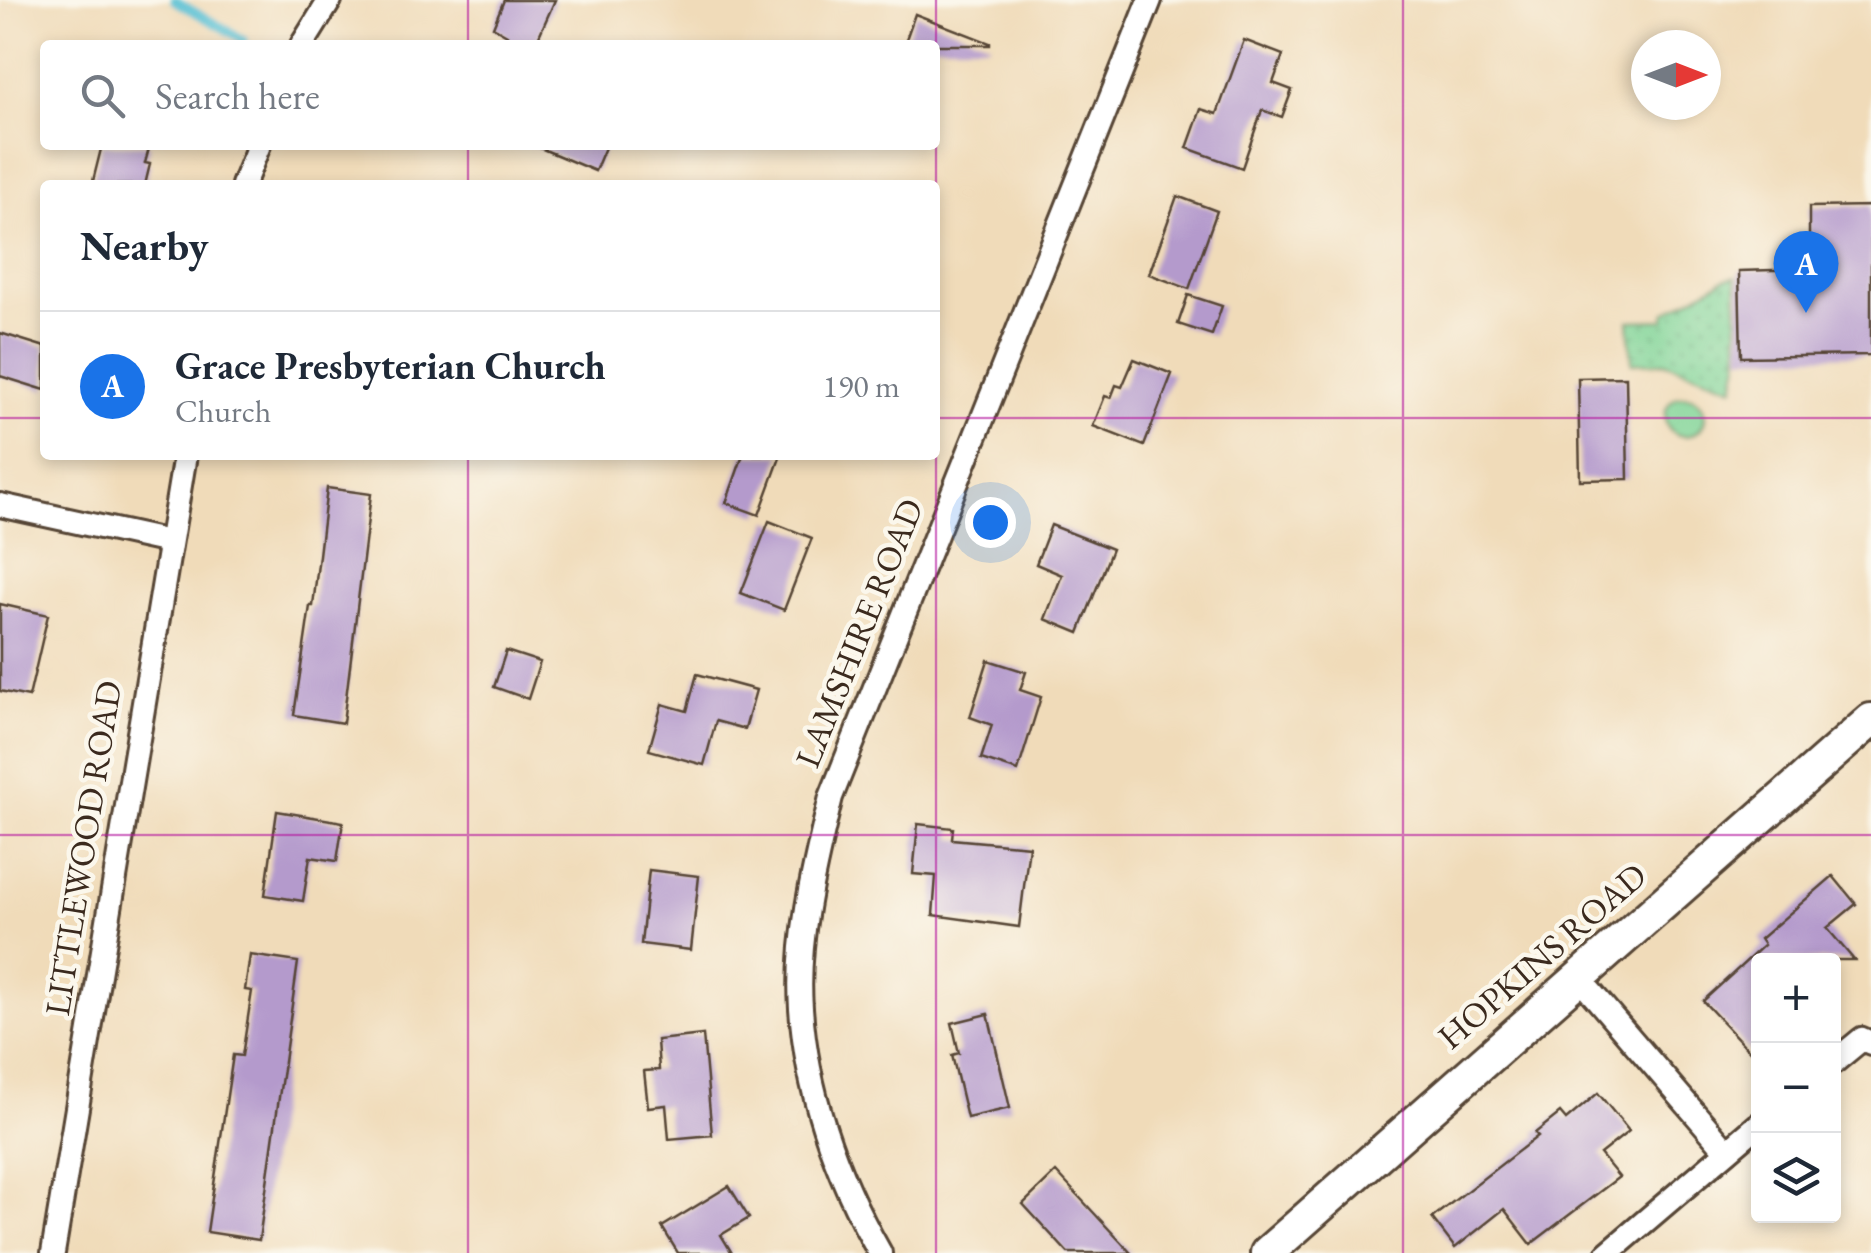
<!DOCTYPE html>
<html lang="en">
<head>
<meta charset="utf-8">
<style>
  :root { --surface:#fff; --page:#f2f2f3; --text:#1f2937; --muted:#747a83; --line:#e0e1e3; --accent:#1a73e8 }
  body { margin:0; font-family:"EB Garamond",serif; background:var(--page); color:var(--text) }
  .controls { position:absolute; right:30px; bottom:30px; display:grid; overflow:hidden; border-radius:10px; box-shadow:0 5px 15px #0003 }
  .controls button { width:90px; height:90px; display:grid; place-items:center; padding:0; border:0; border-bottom:2px solid var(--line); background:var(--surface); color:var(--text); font:50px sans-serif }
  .compass { position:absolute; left:1631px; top:30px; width:90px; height:90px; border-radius:50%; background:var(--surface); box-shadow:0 5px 15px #0003; rotate:90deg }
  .you { position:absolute; left:990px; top:522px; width:35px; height:35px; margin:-25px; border:8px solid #fff; border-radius:50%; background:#1a73e8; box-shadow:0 0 0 15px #1a73e833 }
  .badge { display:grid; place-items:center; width:65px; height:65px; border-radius:50%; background:var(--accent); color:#fff; font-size:32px; font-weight:700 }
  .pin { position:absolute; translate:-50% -82px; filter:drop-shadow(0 2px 5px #0008) }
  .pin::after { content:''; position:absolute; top:52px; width:35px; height:30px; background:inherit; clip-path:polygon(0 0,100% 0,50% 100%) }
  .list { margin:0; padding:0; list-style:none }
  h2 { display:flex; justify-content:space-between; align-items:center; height:130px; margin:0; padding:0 40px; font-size:42px }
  h2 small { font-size:32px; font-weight:400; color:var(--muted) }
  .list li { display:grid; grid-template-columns:65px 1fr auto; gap:30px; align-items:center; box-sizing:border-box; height:150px; padding:0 40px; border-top:2px solid var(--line) }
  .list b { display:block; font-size:38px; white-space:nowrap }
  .list p { margin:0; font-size:32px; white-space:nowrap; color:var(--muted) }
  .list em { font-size:32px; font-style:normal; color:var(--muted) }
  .icon { flex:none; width:55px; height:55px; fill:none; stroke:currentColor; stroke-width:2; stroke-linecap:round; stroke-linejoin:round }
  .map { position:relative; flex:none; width:1871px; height:1253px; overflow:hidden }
  .search { position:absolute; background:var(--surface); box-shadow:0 5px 15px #0003; left:40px; top:40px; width:900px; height:110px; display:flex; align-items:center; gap:25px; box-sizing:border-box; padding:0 35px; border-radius:10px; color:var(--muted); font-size:38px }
  .panel { position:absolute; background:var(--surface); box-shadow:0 5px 15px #0003; left:40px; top:180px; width:900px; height:280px; border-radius:10px }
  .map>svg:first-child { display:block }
  .grass { fill:#80d497; stroke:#5e7f5a; stroke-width:2.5 }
  .park { fill:url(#park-dots); stroke:#5e7f5a; stroke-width:2.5 }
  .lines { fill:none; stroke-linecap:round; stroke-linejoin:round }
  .stream { stroke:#56bfd3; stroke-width:9 }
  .building { fill:#b49acc }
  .minor-casing { stroke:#564535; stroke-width:28 }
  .secondary-casing { stroke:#564535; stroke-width:38 }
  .minor { stroke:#fff; stroke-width:22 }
  .secondary { stroke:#fff; stroke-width:32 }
  .grid { fill:none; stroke:#b5179e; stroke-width:2.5; stroke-opacity:0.55 }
  .labels { text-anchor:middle; stroke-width:9; stroke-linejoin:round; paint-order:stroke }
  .street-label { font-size:35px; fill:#3b2a1e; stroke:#fbf7ec }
</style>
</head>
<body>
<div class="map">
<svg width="1871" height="1253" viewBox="0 0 1871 1253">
  <defs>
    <pattern id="park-dots" width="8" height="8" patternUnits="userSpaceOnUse" patternTransform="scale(2.5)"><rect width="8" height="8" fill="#80d497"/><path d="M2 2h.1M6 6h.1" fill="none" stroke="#70b682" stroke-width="1.8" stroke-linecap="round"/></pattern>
  </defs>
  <rect width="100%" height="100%" fill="#fbf7ec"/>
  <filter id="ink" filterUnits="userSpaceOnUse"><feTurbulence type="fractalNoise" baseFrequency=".01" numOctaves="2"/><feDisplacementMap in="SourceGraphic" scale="20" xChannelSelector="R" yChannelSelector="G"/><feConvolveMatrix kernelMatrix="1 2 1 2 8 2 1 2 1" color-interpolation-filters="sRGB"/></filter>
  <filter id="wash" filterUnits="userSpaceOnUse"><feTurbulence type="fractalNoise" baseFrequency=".0048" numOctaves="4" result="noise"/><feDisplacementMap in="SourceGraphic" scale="40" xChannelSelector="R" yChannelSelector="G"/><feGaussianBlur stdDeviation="2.25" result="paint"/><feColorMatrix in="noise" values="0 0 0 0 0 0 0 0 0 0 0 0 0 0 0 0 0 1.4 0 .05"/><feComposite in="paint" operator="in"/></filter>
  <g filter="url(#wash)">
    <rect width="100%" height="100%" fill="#f0dbb9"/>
    <!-- grass -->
    <circle class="grass" cx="1685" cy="416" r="20"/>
    <!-- park -->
    <path class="park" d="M1736 277 1739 362 1734 387 1664 362 1632 363 1629 321 1665 320V313L1725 279Z"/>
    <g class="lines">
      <!-- stream -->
      <path class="stream" d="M174 0 244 40"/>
    </g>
    <g id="blocks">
      <!-- building -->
      <g class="building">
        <path d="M504 0H555L535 45H503L507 35 493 27Z"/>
        <path d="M915 14 990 43V45H904Z"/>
        <path d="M1244 40 1283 55 1273 83 1292 90 1282 117 1262 110 1242 168 1187 148 1201 109 1217 114Z"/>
        <path d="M102 145H150L145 163 150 164 145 185H92Z"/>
        <path d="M533 145H606L595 171Z"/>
        <path d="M1177 196 1217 211 1189 289 1149 274Z"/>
        <path d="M1871 206V355L1741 357 1739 271 1809 269V207Z"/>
        <path d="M1188 295 1222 306 1212 335 1178 324Z"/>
        <path d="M0 333 45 347V390L0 376Z"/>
        <path d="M1134 359 1172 374 1144 446 1093 426 1105 396 1111 398 1116 385 1122 387Z"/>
        <path d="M1626 377 1628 479 1580 480 1578 378Z"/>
        <path d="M743 455H781L759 515 726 503Z"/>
        <path d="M327 488 371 494 343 723 294 715 310 606H313Z"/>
        <path d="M769 521 812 538 784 610 741 593Z"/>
        <path d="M1051 525 1112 549 1079 633 1045 619 1062 575 1036 564Z"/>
        <path d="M0 604 48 615 29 697 0 691Z"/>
        <path d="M506 651 540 662 528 699 494 687Z"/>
        <path d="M988 660 1026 672 1020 690 1041 697 1018 771 981 759 992 725 970 717Z"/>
        <path d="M697 674 756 690 745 729 716 721 704 765 649 750 662 704 687 711Z"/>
        <path d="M277 811 343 822 337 861 310 857 303 901 265 895Z"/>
        <path d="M918 824 953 828 952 839 1029 846 1019 927 933 915 936 876 913 874Z"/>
        <path d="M649 870 699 876 691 950 641 944Z"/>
        <path d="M1833 876 1856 904 1827 928 1854 960H1758V1060L1703 1001 1764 945 1760 939Z"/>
        <path d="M250 955 298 962 259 1240 207 1232 233 1055 242 1056 252 991 245 990Z"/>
        <path d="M988 1014 1010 1108 967 1118 952 1055 959 1053 952 1023Z"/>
        <path d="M703 1035 712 1135 669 1139 666 1105 648 1107 644 1071 659 1070 657 1040Z"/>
        <path d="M1598 1093 1629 1131 1600 1154 1619 1177 1531 1244 1504 1209 1455 1248 1432 1218 1538 1136 1535 1133 1560 1113 1566 1120Z"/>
        <path d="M1056 1172 1131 1253H1068L1023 1204Z"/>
        <path d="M729 1186 749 1218 721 1235 732 1253H678L662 1227Z"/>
      </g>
    </g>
  </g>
  <g filter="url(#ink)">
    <use href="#blocks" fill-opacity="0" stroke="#564535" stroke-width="2.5"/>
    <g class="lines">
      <!-- minor casing -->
      <g class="minor-casing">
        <g id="minor">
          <path d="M302 45 330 0"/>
          <path d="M243 185 259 145"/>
          <path d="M0 505 169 542"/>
          <path d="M1578 977 1727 1151"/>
          <path d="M1834 1062 1862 1039 1871 1043"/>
          <path d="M53 1253 185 455"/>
          <path d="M880 1253C837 1177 807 1096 801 1008 796 938 815 864 831 797L1150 0"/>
          <path d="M1608 1253 1758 1125"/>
        </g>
      </g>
      <!-- secondary casing -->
      <g class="secondary-casing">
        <path id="secondary" d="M1267 1253 1871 720"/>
      </g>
      <!-- minor -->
      <use href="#minor" class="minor"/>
      <!-- secondary -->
      <use href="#secondary" class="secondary"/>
    </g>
  </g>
  <!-- grid -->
  <path class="grid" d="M468 0V45M936 0V1253M1403 0V1253M468 145V185M0 418H45M935 418H1871M468 455V1253M0 835H1871"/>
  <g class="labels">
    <!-- street labels -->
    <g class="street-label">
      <text transform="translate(859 633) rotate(-68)" y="12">LAMSHIRE ROAD</text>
      <text transform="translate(83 848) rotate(-81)" y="12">LITTLEWOOD ROAD</text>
      <text transform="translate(1542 956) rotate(-41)" y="12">HOPKINS ROAD</text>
    </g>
  </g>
</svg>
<div class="controls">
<button>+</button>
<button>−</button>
<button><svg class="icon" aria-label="layers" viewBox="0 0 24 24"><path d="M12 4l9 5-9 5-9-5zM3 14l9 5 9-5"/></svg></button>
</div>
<svg class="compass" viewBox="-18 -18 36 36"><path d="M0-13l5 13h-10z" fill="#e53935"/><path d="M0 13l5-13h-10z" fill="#747a83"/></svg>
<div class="you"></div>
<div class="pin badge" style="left:1806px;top:313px">A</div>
<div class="search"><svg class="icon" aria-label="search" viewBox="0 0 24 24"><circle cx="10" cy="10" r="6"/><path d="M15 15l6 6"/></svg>Search here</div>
<section class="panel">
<h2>Nearby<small></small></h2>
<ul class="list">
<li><span class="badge">A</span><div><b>Grace Presbyterian Church</b><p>Church</p></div><em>190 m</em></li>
</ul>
</section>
</div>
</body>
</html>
